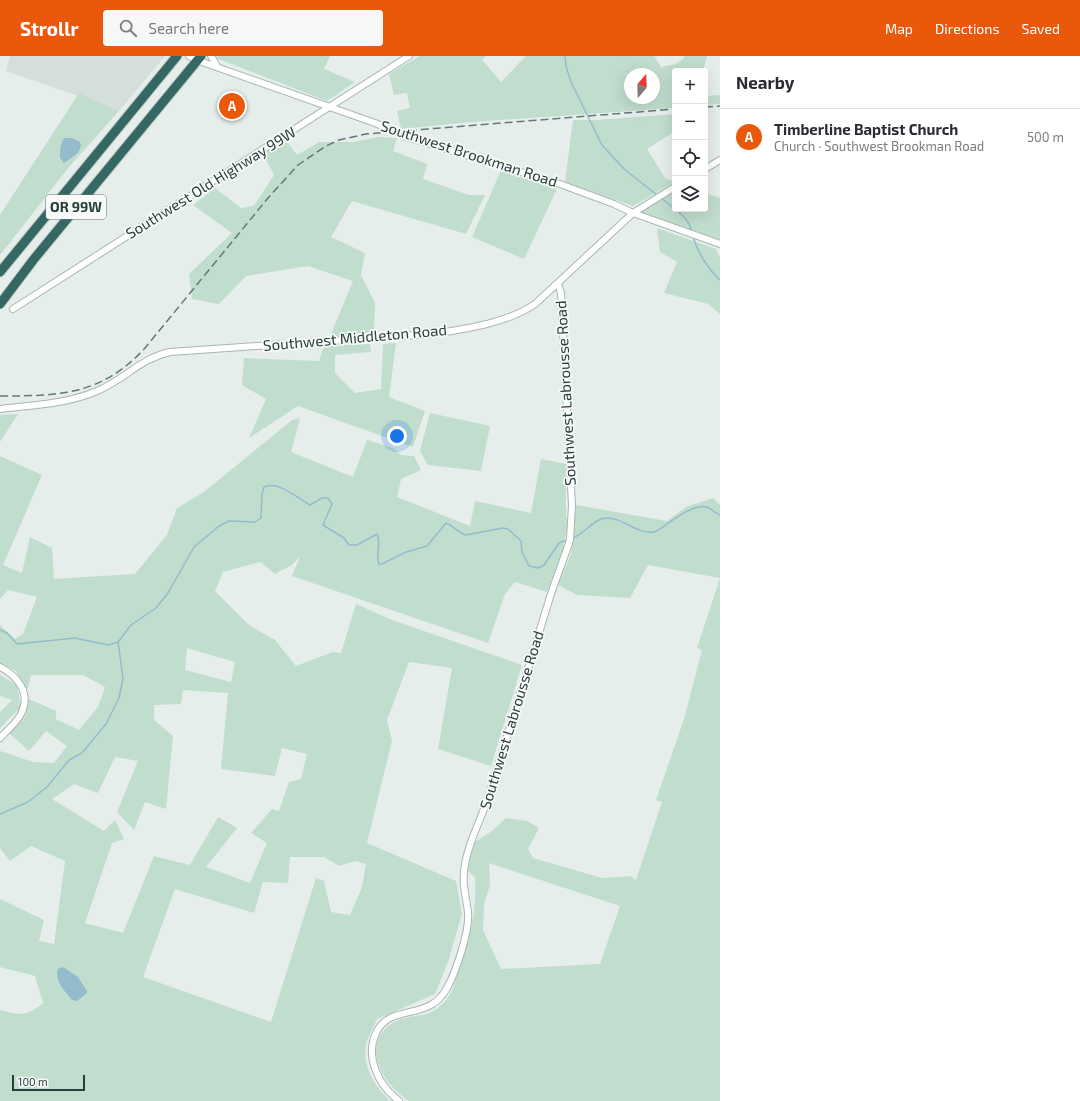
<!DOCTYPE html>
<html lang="en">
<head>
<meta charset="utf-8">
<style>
  :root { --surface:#fff; --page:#f7f7f7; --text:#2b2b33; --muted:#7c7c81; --line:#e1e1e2; --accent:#ea580c }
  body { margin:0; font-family:"Exo 2",sans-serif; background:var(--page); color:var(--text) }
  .controls { position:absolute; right:12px; top:12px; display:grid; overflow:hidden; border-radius:4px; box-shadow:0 4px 16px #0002 }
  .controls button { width:36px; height:36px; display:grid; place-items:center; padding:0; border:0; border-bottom:1px solid var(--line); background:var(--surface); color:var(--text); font:20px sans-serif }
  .compass { position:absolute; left:624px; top:12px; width:36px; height:36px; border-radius:50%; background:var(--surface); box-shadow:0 4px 16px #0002; rotate:19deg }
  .scale { position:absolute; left:12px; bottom:10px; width:73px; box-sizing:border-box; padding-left:4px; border:2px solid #263f3b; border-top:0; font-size:11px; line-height:14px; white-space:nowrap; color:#263f3b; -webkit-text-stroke:3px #f7faf9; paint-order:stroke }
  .you { position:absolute; left:397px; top:380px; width:14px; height:14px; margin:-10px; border:3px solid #fff; border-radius:50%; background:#1a73e8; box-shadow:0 0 0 6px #1a73e833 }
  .badge { display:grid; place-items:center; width:26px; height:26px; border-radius:50%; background:var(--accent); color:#fff; font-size:13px; font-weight:700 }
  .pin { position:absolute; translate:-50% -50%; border:2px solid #fff; box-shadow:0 1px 4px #0006 }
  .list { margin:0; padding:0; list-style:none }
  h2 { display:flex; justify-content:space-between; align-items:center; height:52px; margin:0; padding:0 16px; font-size:17px }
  h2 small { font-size:13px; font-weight:400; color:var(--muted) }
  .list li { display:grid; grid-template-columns:26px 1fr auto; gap:12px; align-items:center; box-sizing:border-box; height:56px; padding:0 16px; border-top:1px solid var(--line) }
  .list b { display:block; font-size:15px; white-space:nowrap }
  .list p { margin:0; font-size:13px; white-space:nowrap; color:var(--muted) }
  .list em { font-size:13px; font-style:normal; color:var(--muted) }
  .icon { flex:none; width:22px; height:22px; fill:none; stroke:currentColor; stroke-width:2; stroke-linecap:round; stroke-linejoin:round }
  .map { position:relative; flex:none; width:720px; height:1045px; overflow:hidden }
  header { display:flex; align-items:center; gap:24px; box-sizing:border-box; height:56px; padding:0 20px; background:var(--accent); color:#fff }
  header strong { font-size:19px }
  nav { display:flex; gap:22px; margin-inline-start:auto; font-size:14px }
  .search { width:280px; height:36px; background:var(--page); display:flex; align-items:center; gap:10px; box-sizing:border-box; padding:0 14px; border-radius:4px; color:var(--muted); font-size:15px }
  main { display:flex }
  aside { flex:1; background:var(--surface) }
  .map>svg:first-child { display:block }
  .built { fill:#d4dedb }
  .green { fill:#c1ddcd; fill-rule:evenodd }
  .water { fill:#94bccd }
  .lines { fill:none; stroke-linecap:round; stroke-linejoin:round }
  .stream { stroke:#94bccd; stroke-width:1.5 }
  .minor-casing { stroke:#a9b6b3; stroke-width:8 }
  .highway-casing { stroke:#c2c9c8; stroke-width:11 }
  .minor { stroke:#fff; stroke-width:6 }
  .highway { stroke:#356865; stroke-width:9 }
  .rail { stroke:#617a77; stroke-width:1.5; stroke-dasharray:8 4; stroke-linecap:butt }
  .labels { text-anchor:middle; stroke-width:3.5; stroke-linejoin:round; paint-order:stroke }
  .shield { fill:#f7faf9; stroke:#657774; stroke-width:1 }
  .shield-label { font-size:14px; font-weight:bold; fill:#263f3b }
  .street-label { font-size:15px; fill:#263f3b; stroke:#f7faf9 }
</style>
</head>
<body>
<header>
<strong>Strollr</strong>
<div class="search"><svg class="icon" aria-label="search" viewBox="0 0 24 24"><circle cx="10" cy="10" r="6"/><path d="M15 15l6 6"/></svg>Search here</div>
<nav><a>Map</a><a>Directions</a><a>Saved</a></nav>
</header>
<main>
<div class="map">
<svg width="720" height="1045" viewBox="0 0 720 1045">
  <rect width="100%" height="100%" fill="#e6eeeb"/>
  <!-- built -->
  <path class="built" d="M10 0H165L119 55 79 37 78 40 6 15Z"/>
  <!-- green -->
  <g class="green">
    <path d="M217 0H330L324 13 355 26 327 45 216 2Z"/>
    <path d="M420 0H486L482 4 501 26 526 0H654L661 11 675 8 683 3 684 0H707L703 15H675V52L471 66 401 73 397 55 410 52 407 37 394 39 389 18ZM630 18H654V42H630Z"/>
    <path d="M79 37 119 55 69 111 0 199V159Z"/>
    <path d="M720 39V48L705 49V40Z"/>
    <path d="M675 58V75L647 93 665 122 675 126 633 150 565 126 573 64H597Z"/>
    <path d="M379 81 397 82 393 95 427 108 423 123 469 139H485L466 178 352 145 331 181 365 197 361 219 375 247 374 276 329 283 353 225 308 210 246 220 219 248 192 243 189 218 232 177 193 149 215 132 241 152 254 150 274 119 262 96 284 82 297 99 319 86H353Z"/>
    <path d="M501 114 557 133 524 203 472 181Z"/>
    <path d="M675 134V153H705V137L720 142V185L642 159 643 154Z"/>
    <path d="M657 172 716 193 720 202V258L708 248 664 237 677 206 660 196Z"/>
    <path d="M396 287 389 341 425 355 413 391 298 350 249 382 266 343 242 329 244 302 319 305 324 290 370 288 371 296 335 299V317L355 337 381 333 383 288Z"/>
    <path d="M430 357 490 370 481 415 428 409 420 395Z"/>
    <path d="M18 358 0 386V359Z"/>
    <path d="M300 362 291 396 353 421 367 384 393 392 401 399 414 400 421 414 401 423 397 441 470 470 475 445 531 457 541 403 566 408V462L569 463 562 497 547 536 515 526 505 538 488 587 292 520 300 500 292 509 275 518 260 506 223 516 215 535 249 569 275 584 296 610 333 596 341 597 356 548 392 564 522 609 491 710 438 693 452 612 409 606 387 664 392 685 367 787 456 825 462 858 448 906 435 938 377 963C374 971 368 980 366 989 362 1011 375 1030 390 1045H0V954C20 959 27 961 43 947L35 920 0 911V843L44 864 39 885 54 888 65 805 31 790 10 805 0 792V695L33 706 54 707 67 690 46 675 29 695 9 677 25 661 29 643 56 655V663L79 674 98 651 105 631 83 619H31L28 633 24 631 16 615 0 607V569L15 583 23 578 37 541 8 534 0 543V400L42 419 3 509 22 517 30 481 52 492 54 523 135 518 167 479 177 452 204 436 292 364ZM187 592 235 606 231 626 185 614ZM183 634 228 637 221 713 275 720 282 692 307 698 301 723 289 726 279 755 272 753 251 777 267 787 250 827 206 811 237 772 218 761 190 809 154 800 123 877 85 867 112 787 124 783 115 764 104 775 52 743 74 728 98 737 115 701 138 705 117 756 134 774 145 746 166 753 173 680 154 664V649L181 648ZM290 801H324L339 810 355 805 366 808 362 831 350 859 331 856 324 825 316 822 271 966 143 921 175 833 254 857 263 826 288 827Z"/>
    <path d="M713 442 720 449V1045H409C383 1028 358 988 394 966 413 956 429 965 446 944 453 935 456 924 459 913 470 881 477 856 475 821L466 813 475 786 492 775 506 762 527 765 539 772 528 793 533 802 602 822 630 820 636 824 662 746 656 744 684 663 702 594 697 592 720 522 648 509 630 542 577 539 558 529 571 498 576 449 667 465 686 451ZM489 807 620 850 600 908 501 913 483 874 484 848 490 829Z"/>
    <path d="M0 619 17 629 21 651 0 672V656L12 644 0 640Z"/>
  </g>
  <!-- water -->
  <g class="water">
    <path d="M64 82H72L80 86 81 90 78 97 64 107 60 102C60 94 60 89 64 82Z"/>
    <path d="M63 911 78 921 87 935V937L77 945 72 944C65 935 54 925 58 913Z"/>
  </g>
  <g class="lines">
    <!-- stream -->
    <g class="stream">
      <path d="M565 0 566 10 571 26 602 89 624 113 657 139"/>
      <path d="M660 141 675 153"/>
      <path d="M675 153C684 160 690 166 692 177"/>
      <path d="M693 180C697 196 709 214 720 224"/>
      <path d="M573 482C583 478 591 467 601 463 618 457 636 479 654 476 658 475 664 470 667 468 677 461 695 448 707 451 711 453 716 457 720 459"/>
      <path d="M0 574 7 577 17 588 75 582 108 589 118 586 131 569 156 552 168 537 194 491 219 470 229 465 255 466 261 462 262 438 264 431C278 424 297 442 310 449L322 442H328L332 448 323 469 344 482 349 489H357L377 478C382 489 375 497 379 508H382L406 496 427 490 446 467C454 470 458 477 466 479L503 472 508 473 521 485 522 496 529 510 538 512 544 509 559 487 567 484"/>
      <path d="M0 758 28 746 47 731 69 704 82 697 106 668 119 642 123 622 118 586"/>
    </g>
    <!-- minor casing -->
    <g class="minor-casing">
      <g id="minor">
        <path d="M189 0 205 7 375 67 407 81 560 128 614 148 633 157 720 188"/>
        <path d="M211 0 217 10"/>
        <path d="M705 113 720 104"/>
        <path d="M13 253 409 0"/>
        <path d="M0 353C32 349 67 348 97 335 126 323 139 303 170 296L432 278C464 273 508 267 535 248L633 157 675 131"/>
        <path d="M0 611C16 619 31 636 22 656 18 666 7 674 0 682"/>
        <path d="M399 1045C378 1029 364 1000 377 975 392 947 429 966 447 932 456 916 470 874 468 856 465 834 461 826 466 803 471 781 482 761 489 739 509 673 530 607 550 541 556 522 564 503 570 484L572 449 561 237 558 228"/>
      </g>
    </g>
    <!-- highway casing -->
    <g class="highway-casing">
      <g id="highway">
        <path d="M0 216 177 0"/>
        <path d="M0 248 34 203 201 0"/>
      </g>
    </g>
    <!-- minor -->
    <use href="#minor" class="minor"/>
    <!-- highway -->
    <use href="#highway" class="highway"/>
    <!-- rail -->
    <g class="rail">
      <path d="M705 51 720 50"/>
      <path d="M0 340C60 340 102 339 145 292L268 142 298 109 326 90 339 84 366 78 675 53"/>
    </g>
  </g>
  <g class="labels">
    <!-- shield labels -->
    <rect class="shield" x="46" y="139" width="60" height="24" rx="3"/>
    <g class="shield-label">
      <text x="76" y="156">OR 99W</text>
    </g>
    <!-- street labels -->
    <g class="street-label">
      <text transform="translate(469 98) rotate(18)" y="5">Southwest Brookman Road</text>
      <text transform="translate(211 127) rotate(-32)" y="5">Southwest Old Highway 99W</text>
      <text transform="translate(355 282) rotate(-5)" y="5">Southwest Middleton Road</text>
      <text transform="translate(566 337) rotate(-93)" y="5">Southwest Labrousse Road</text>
      <text transform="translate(512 664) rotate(-73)" y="5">Southwest Labrousse Road</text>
    </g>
  </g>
</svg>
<div class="controls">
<button>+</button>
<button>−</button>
<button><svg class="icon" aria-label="locate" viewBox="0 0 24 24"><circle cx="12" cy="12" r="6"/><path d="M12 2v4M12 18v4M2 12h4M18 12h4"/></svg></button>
<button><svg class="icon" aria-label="layers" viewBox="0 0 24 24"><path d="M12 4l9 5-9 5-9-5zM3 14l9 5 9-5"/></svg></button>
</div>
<svg class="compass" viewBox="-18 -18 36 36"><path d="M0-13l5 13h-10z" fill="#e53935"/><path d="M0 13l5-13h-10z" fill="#7c7c81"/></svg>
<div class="scale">100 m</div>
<div class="you"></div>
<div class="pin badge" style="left:232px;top:50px">A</div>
</div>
<aside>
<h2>Nearby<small></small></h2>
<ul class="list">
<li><span class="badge">A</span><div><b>Timberline Baptist Church</b><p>Church · Southwest Brookman Road</p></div><em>500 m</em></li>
</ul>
</aside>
</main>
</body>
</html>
